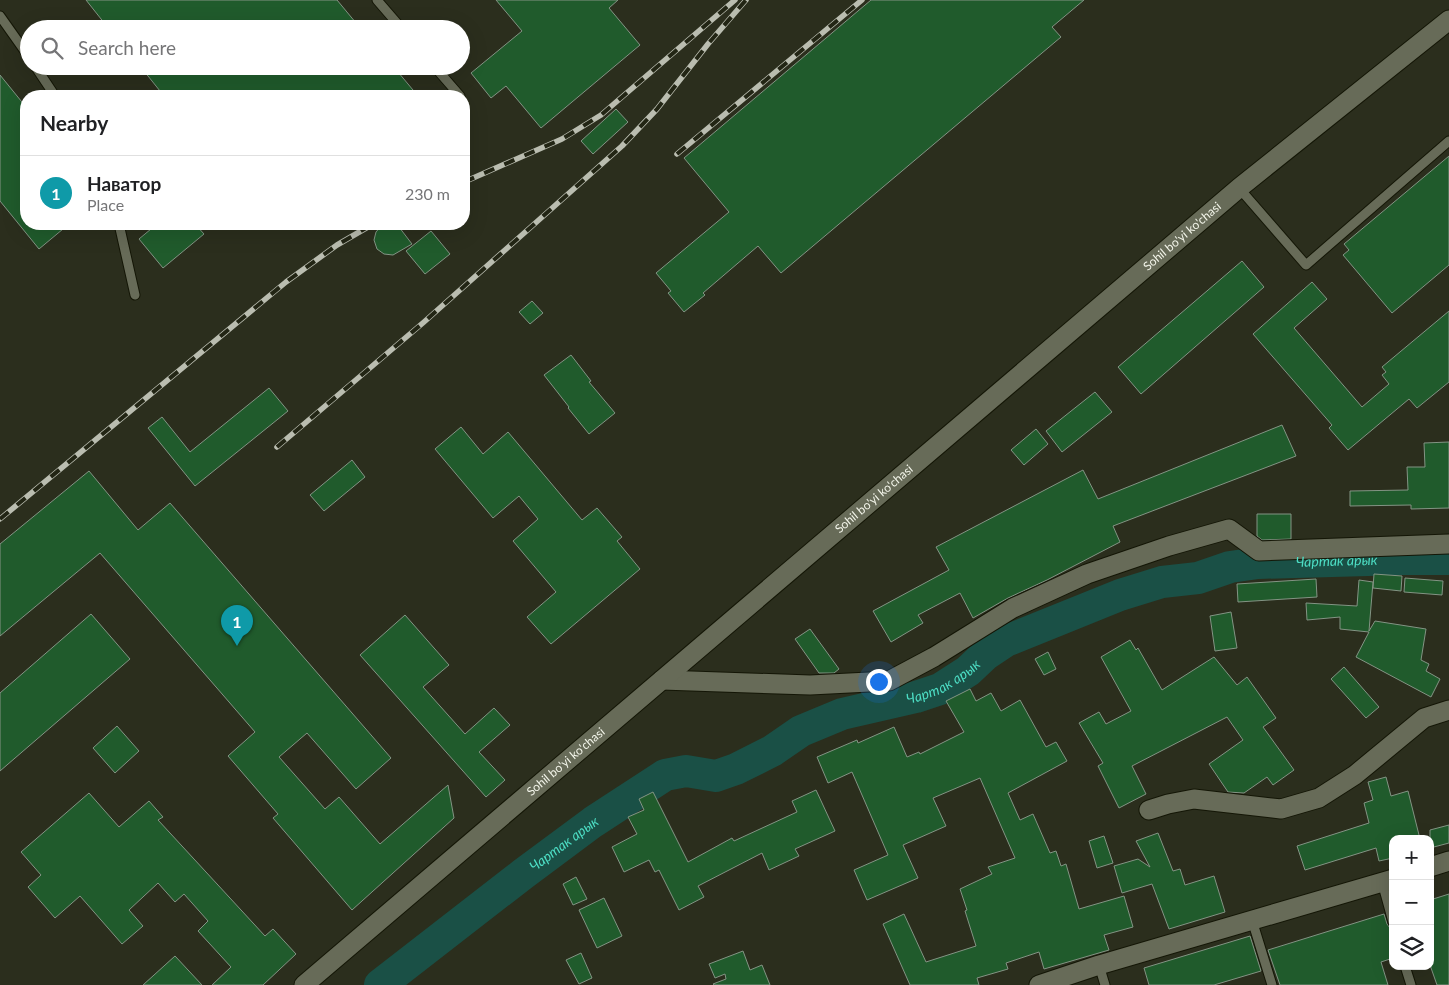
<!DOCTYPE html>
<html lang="en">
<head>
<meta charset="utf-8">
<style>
  :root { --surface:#fff; --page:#f2f2f2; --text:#202124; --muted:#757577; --line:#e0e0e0; --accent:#5a6286 }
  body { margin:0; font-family:Lato,sans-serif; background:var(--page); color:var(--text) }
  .controls { position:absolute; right:15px; bottom:15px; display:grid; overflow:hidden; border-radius:10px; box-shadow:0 5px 20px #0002 }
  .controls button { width:45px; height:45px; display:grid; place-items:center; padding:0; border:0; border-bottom:1px solid var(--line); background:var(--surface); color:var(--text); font:25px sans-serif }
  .you { position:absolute; left:878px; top:681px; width:18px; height:18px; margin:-12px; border:4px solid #fff; border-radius:50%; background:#1a73e8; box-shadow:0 0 0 8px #1a73e833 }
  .badge { display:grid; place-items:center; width:32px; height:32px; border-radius:50%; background:var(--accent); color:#fff; font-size:16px; font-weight:700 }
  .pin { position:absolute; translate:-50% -41px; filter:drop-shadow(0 1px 2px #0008) }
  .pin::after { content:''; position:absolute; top:26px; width:18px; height:15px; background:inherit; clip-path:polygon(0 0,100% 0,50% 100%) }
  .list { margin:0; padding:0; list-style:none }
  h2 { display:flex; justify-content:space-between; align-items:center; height:65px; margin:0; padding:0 20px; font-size:21px }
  h2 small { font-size:16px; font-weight:400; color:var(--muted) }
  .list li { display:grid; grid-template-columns:32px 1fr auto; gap:15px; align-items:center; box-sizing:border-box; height:75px; padding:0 20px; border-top:1px solid var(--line) }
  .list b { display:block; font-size:19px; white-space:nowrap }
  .list p { margin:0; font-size:16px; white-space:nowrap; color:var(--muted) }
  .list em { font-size:16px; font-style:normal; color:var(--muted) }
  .icon { flex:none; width:28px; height:28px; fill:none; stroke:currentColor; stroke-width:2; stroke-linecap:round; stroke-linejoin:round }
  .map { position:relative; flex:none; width:1449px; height:985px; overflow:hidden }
  .search { position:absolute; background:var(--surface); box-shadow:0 5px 20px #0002; left:20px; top:20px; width:450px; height:55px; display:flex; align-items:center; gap:12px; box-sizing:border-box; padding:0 18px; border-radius:28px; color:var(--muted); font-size:19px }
  .panel { position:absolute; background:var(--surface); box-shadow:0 5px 20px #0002; left:20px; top:90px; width:450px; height:140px; border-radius:20px }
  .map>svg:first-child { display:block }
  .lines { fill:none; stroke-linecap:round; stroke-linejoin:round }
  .river { stroke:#1a5046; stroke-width:32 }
  .building { fill:#205b2c; stroke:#839484 }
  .lane-casing { stroke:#141606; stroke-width:11 }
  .street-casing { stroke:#141606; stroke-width:21 }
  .lane { stroke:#676b58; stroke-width:9 }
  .street { stroke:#676b58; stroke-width:19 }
  .rail-casing { stroke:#babdb0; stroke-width:5.5 }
  .rail { stroke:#222514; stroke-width:4; stroke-dasharray:11; stroke-linecap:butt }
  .labels { text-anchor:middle; stroke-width:4; stroke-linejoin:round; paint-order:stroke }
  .street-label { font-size:12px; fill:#f3f5ea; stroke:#222514 }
  .water-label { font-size:14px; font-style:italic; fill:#4ddec5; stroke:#222514 }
</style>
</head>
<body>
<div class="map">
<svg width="1449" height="985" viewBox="0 0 1449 985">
  <rect width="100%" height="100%" fill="#2b2e1d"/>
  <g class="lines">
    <!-- river -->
    <path class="river" id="s1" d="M380 985 523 874 593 822 665 775 686 771 716 776 736 769 772 751 801 731 842 714 916 697 940 689 968 671 985 655 1006 641 1120 595 1162 582 1198 578 1230 567 1258 563 1404 559H1449"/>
  </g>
  <!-- building -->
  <g class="building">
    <path d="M86 0H337L361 29H109Z"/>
    <path d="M496 0H618L609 8 640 45 541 128 506 86 491 98 471 73 522 31Z"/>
    <path d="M871 0H1084L1052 27 1061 37 781 273 758 246 703 293 705 295 684 312 668 293 671 291 656 273 729 212 684 158Z"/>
    <path d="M140 66H393L418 96H164Z"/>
    <path d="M0 75 26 107V224H69L39 249 0 201Z"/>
    <path d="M616 109 628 122 593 154 581 141Z"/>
    <path d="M1449 156V265L1392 313 1343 255 1349 250 1344 244Z"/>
    <path d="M157 224H195L204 234 163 268 139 239Z"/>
    <path d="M391 224 399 227 412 244 393 255 384 254 377 249 374 240 376 232 382 225Z"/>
    <path d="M431 231 450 254 425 274 406 251Z"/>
    <path d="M1242 261 1264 287 1141 394 1118 367Z"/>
    <path d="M1312 282 1327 299 1294 328 1362 407 1389 384 1382 375 1386 372 1382 367 1449 311V382L1417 408 1409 399 1348 450 1329 428 1332 425 1253 334Z"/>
    <path d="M532 301 543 313 530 324 519 312Z"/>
    <path d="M571 355 591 381 589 382 615 413 589 434 568 408 569 407 544 375Z"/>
    <path d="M269 388 288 411 195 486 148 428 162 417 190 452Z"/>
    <path d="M1095 392 1112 412 1062 452 1046 431Z"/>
    <path d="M1282 425 1296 456 1113 526 1120 542 1047 580 1008 598 973 618 960 593 918 615 923 623 891 642 873 611 949 570 936 547 1083 470 1098 499Z"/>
    <path d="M461 427 483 454 508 432 582 520 597 508 622 537 617 541 640 569 551 644 527 617 556 592 513 541 538 519 519 496 493 518 435 449Z"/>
    <path d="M1036 429 1048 444 1024 465 1011 450Z"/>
    <path d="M1449 442V508L1411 509V505L1350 506V491L1408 490 1407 467H1425L1424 443Z"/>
    <path d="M352 460 365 477 324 511 310 495Z"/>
    <path d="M89 471 138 530 170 503 391 758 356 789 307 733 279 757 325 809 339 797 380 844 448 785 454 818 352 910 273 818 278 814 228 756 255 732 100 553 0 636V544Z"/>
    <path d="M1257 514H1291V539L1262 540 1257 536Z"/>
    <path d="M1374 574 1402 576 1401 591 1373 588Z"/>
    <path d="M1405 578 1443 581 1442 595 1404 592Z"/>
    <path d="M1316 579 1317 597 1238 602 1237 584Z"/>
    <path d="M1359 580 1373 582 1369 631 1375 621 1426 629 1421 660 1429 664 1426 671 1440 679 1431 697 1356 657 1369 632 1340 629V617L1307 620 1306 603 1357 606Z"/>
    <path d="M1231 612 1237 648 1215 651 1210 616Z"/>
    <path d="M91 614 130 659 0 771V693Z"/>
    <path d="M405 615 449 665 423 687 465 734 494 708 510 725 479 752 505 780 486 797 360 655Z"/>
    <path d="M810 629 839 669 834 673H819L795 639Z"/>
    <path d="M1130 640 1136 650 1138 648 1162 690 1214 657 1237 685 1247 677 1276 718 1263 727 1294 770 1273 785 1267 777 1244 793 1228 792 1209 764 1243 740 1227 717 1132 766 1146 794 1119 808 1098 766 1103 763 1079 723 1099 712 1106 724 1131 711 1101 657Z"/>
    <path d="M1048 652 1056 669 1044 675 1035 659Z"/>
    <path d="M1344 667 1379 707 1366 718 1331 679Z"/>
    <path d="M970 689 976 701 991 693 1001 711 1020 700 1046 747 1056 742 1067 761 1008 793 1020 820 1033 814 1050 853 1056 851 1061 866 1066 864 1079 909 1124 896 1133 927 1104 935 1109 950 1044 969 1039 952 1006 963 1008 969 977 978 979 985H910L883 924 904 914 926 962 976 946 965 911 967 910 960 889 992 874 988 867 1015 858 980 778 933 798 946 826 903 845 918 878 867 900 854 870 888 855 852 772 828 783 817 757 857 740 858 743 894 727 907 757 919 752 920 754 964 732 946 701Z"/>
    <path d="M117 726 139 751 115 773 93 748Z"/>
    <path d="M1386 777 1391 796 1408 791 1420 839H1393V858L1379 861 1376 848 1305 870 1297 846 1369 823 1364 803 1373 800 1368 782Z"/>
    <path d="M816 790 835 831 795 849 799 856 769 870 762 853 698 886 704 897 679 910 659 870 655 872 649 860 624 872 612 847 637 834 628 817 644 810 639 799 653 792 688 862 732 838 734 841 797 812 792 801Z"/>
    <path d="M89 793 119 827 149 801 163 817 158 820 265 936 273 929 296 954 263 985H212L231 967 198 931 208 921 184 894 175 902 158 883 129 910 143 926 122 944 80 896 55 918 28 887 41 875 21 852Z"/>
    <path d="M1449 825V843L1430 848V830Z"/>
    <path d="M1158 833 1173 871 1180 869 1185 885 1214 876 1225 912 1169 929 1152 884 1122 893 1114 866 1138 859 1150 867 1136 841Z"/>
    <path d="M1104 836 1113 863 1097 868 1089 841Z"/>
    <path d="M576 877 587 899 573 905 563 884Z"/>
    <path d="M1449 894V985H1437L1430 965V900Z"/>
    <path d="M604 898 622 936 597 948 579 910Z"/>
    <path d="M1384 914 1387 924 1390 928 1393 935V958L1381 962 1388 985H1280L1268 950Z"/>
    <path d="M1250 936 1261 971 1214 985H1149L1144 968Z"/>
    <path d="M743 951 750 970 762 965 770 985H714L713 984 726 979 725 974 715 978 709 964Z"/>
    <path d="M581 953 592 978 579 984 566 960Z"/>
    <path d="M175 956 202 985H143Z"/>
  </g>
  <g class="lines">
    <!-- lane casing -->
    <g class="lane-casing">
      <g id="lane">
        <path d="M377 0 402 29"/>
        <path d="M0 16 29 57"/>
        <path d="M35 66 55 96"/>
        <path d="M434 66 460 96"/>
        <path d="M1239 188 1306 265 1449 141"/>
        <path d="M119 224 135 295"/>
        <path d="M1382 882 1393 922"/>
        <path d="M1252 920 1272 985"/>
        <path d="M1099 965 1105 985"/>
        <path d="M1405 966 1411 985"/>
      </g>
    </g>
    <!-- street casing -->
    <g class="street-casing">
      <g id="street">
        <path d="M662 680 810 685 889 681 934 657 1013 608 1087 574 1169 546 1229 529 1259 551 1449 544"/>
        <path d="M1149 810 1168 804 1194 799 1281 809 1319 798 1355 775 1424 718 1449 710"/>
        <path d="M1430 867 1449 861"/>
        <path id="s2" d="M304 985 1239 188 1449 20"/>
        <path d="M1039 985 1099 965 1393 879"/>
      </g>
    </g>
    <!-- lane -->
    <use href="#lane" class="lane"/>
    <!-- street -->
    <use href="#street" class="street"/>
    <!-- rail casing -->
    <g class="rail-casing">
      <g id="rail">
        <path d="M677 154 862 0"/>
        <path d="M464 182 562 139 601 115 735 0"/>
        <path d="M277 447 424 322 622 146 657 109 708 44 746 0"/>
        <path d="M0 519 286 282 337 245 373 224"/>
      </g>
    </g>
    <!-- rail -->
    <use href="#rail" class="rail"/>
  </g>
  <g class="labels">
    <!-- street labels -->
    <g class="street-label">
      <text dy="4" stroke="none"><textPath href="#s2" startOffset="1154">Sohil bo'yi ko'chasi</textPath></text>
      <text dy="4" stroke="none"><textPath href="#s2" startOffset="749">Sohil bo'yi ko'chasi</textPath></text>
      <text dy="4" stroke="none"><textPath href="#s2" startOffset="344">Sohil bo'yi ko'chasi</textPath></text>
    </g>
    <!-- water labels -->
    <g class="water-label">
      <text dy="5" stroke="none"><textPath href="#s1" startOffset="1074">Чартак арык</textPath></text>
      <text dy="5" stroke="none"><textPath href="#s1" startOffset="654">Чартак арык</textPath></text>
      <text dy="5" stroke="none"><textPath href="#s1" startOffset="232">Чартак арык</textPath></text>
    </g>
  </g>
</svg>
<div class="controls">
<button>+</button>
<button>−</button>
<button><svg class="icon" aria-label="layers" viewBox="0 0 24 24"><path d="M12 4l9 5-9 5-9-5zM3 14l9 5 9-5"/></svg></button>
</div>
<div class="you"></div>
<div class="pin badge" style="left:237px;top:646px;background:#0f9aa8">1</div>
<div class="search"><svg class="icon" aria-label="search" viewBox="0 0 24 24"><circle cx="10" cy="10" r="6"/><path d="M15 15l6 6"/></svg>Search here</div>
<section class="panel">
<h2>Nearby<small></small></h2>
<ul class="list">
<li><span class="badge" style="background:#0f9aa8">1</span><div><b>Наватор</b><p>Place</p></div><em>230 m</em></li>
</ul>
</section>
</div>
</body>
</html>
